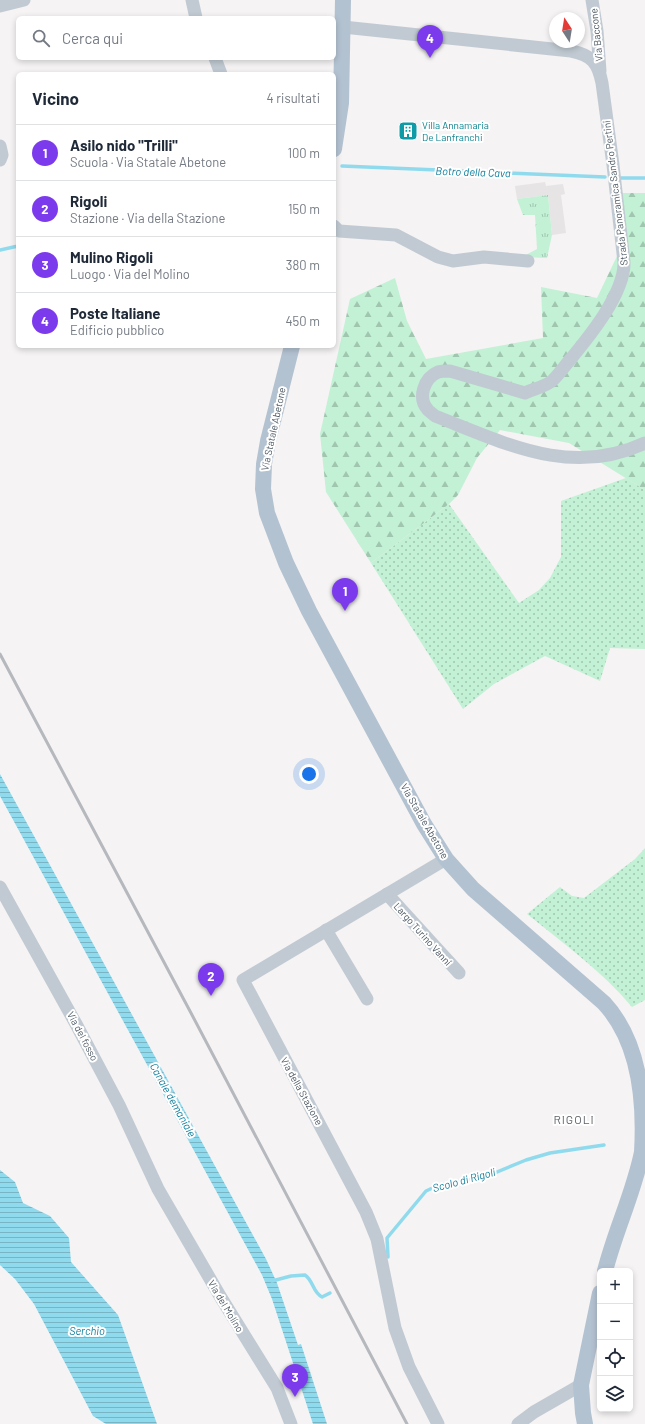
<!DOCTYPE html>
<html lang="it">
<head>
<meta charset="utf-8">
<style>
  :root { --surface:#fff; --page:#f2f2f3; --text:#1f2937; --muted:#747a83; --line:#e0e1e3; --accent:#7c3aed }
  body { margin:0; font-family:Barlow,sans-serif; background:var(--page); color:var(--text) }
  .controls { position:absolute; right:12px; bottom:12px; display:grid; overflow:hidden; border-radius:6px; box-shadow:0 2px 6px #0003 }
  .controls button { width:36px; height:36px; display:grid; place-items:center; padding:0; border:0; border-bottom:1px solid var(--line); background:var(--surface); color:var(--text); font:20px sans-serif }
  .compass { position:absolute; left:549px; top:12px; width:36px; height:36px; border-radius:50%; background:var(--surface); box-shadow:0 2px 6px #0003; rotate:348deg }
  .you { position:absolute; left:309px; top:774px; width:14px; height:14px; margin:-10px; border:3px solid #fff; border-radius:50%; background:#1a73e8; box-shadow:0 0 0 6px #1a73e833 }
  .badge { display:grid; place-items:center; width:26px; height:26px; border-radius:50%; background:var(--accent); color:#fff; font-size:13px; font-weight:700 }
  .pin { position:absolute; translate:-50% -33px; filter:drop-shadow(0 1px 2px #0008) }
  .pin::after { content:''; position:absolute; top:21px; width:14px; height:12px; background:inherit; clip-path:polygon(0 0,100% 0,50% 100%) }
  .list { margin:0; padding:0; list-style:none }
  h2 { display:flex; justify-content:space-between; align-items:center; height:52px; margin:0; padding:0 16px; font-size:17px }
  h2 small { font-size:13px; font-weight:400; color:var(--muted) }
  .list li { display:grid; grid-template-columns:26px 1fr auto; gap:12px; align-items:center; box-sizing:border-box; height:56px; padding:0 16px; border-top:1px solid var(--line) }
  .list b { display:block; font-size:15px; white-space:nowrap }
  .list p { margin:0; font-size:13px; white-space:nowrap; color:var(--muted) }
  .list em { font-size:13px; font-style:normal; color:var(--muted) }
  .icon { flex:none; width:22px; height:22px; fill:none; stroke:currentColor; stroke-width:2; stroke-linecap:round; stroke-linejoin:round }
  .map { position:relative; flex:none; width:645px; height:1424px; overflow:hidden }
  .search { position:absolute; background:var(--surface); box-shadow:0 2px 6px #0003; left:16px; top:16px; width:320px; height:44px; display:flex; align-items:center; gap:10px; box-sizing:border-box; padding:0 14px; border-radius:6px; color:var(--muted); font-size:15px }
  .panel { position:absolute; background:var(--surface); box-shadow:0 2px 6px #0003; left:16px; top:72px; width:320px; height:276px; border-radius:6px }
  .map>svg:first-child { display:block }
  .education { fill:#e6e4e5 }
  .grass { fill:url(#grass-dots) }
  .forest { fill:url(#forest-firs) }
  .park { fill:url(#park-tufts) }
  .water { fill:url(#water-rules) }
  .lines { fill:none; stroke-linecap:round; stroke-linejoin:round }
  .stream { stroke:#90daee; stroke-width:3.5 }
  .minor { stroke:#c1cad2; stroke-width:13 }
  .major { stroke:#b3c2d1; stroke-width:16 }
  .rail { stroke:#b5b8bd; stroke-width:3 }
  .labels { text-anchor:middle; stroke-width:4; stroke-linejoin:round; paint-order:stroke }
  .street-label { font-size:10px; fill:#4a5661; stroke:#fff }
  .culture-label { font-size:10px; fill:#0d838f; stroke:#fff; text-anchor:start }
  .water-label { font-size:11px; font-style:italic; fill:#0c7c9b; stroke:#fff }
  .quarter-label { font-size:12px; letter-spacing:1px; fill:#5f6368; stroke:#fff }
</style>
</head>
<body>
<div class="map">
<svg width="645" height="1424" viewBox="0 0 645 1424">
  <defs>
    <pattern id="grass-dots" width="8" height="8" patternUnits="userSpaceOnUse"><rect width="8" height="8" fill="#c3f1d5"/><path d="M2 2h.1M6 6h.1" fill="none" stroke="#a0c6b0" stroke-width="1.8" stroke-linecap="round"/></pattern>
    <pattern id="forest-firs" width="22" height="20" patternUnits="userSpaceOnUse"><rect width="22" height="20" fill="#c3f1d5"/><path d="M5 1l3.5 6h-7zM16 11l3.5 6h-7z" fill="#a0c6b0"/></pattern>
    <pattern id="park-tufts" width="24" height="20" patternUnits="userSpaceOnUse"><rect width="24" height="20" fill="#c3f1d5"/><path d="M3 7l-1-3M5 7V3M7 7l1-3M15 17l-1-3M17 17v-4M19 17l1-3" fill="none" stroke="#a0c6b0"/></pattern>
    <pattern id="water-rules" width="6" height="5" patternUnits="userSpaceOnUse"><rect width="6" height="5" fill="#90daee"/><path d="M0 2.5h6" fill="none" stroke="#78b4c4"/></pattern>
  </defs>
  <rect width="100%" height="100%" fill="#f5f3f3"/>
  <!-- education -->
  <path class="education" d="M545 182 546 186 563 184 565 194 561 195 566 233 552 235 548 195 517 199 515 186Z"/>
  <!-- grass -->
  <g class="grass">
    <path d="M626 478 645 490V649L610 648 600 681 545 656 494 684 463 709 371 563 449 504 519 603 539 590 550 578 561 557V501Z"/>
    <path d="M645 848V1000L632 1007C602 971 563 943 527 914L560 887 572 896 584 898 635 859Z"/>
  </g>
  <!-- forest -->
  <path class="forest" d="M611 193H645V490L569 443 500 430 477 458 458 495 449 504 371 563 326 492 320 434 350 299 395 278 407 321 426 359 543 338 541 287 597 298 618 254Z"/>
  <!-- park -->
  <path class="park" d="M548 195 552 235 547 258 522 257 537 249 535 215H523L517 199Z"/>
  <!-- water -->
  <g class="water">
    <path d="M0 774 266 1259 277 1283 298 1345 301 1344 327 1424H313L272 1299 262 1275 0 796Z"/>
    <path d="M0 1170 15 1182 23 1203 50 1216 69 1238 71 1262 118 1315 157 1424H106L93 1416 34 1304 15 1279 0 1265Z"/>
  </g>
  <g class="lines">
    <!-- stream -->
    <g class="stream">
      <path d="M342 166 605 177"/>
      <path d="M621 178H645"/>
      <path d="M0 250 18 246"/>
      <path d="M388 1257 387 1238 426 1191 439 1185 485 1177 526 1160 550 1153 604 1145"/>
      <path d="M272 1281 291 1276 305 1275C313 1280 313 1293 322 1297L330 1293"/>
    </g>
    <!-- minor -->
    <g class="minor">
      <path d="M192 0 196 18"/>
      <path d="M592 0 597 31 600 71"/>
      <path d="M0 6 24 0"/>
      <path d="M343 27 571 51C592 55 598 63 602 83L613 165 624 262C625 293 589 337 569 361 564 367 559 374 553 380 547 386 534 389 525 393L450 371C446 371 441 371 438 372 424 378 417 398 428 410 430 412 433 414 435 416 505 443 571 478 645 443"/>
      <path d="M215 58 221 74"/>
      <path d="M0 146 2 155 0 160"/>
      <path d="M334 226 339 231 396 235 438 257 453 261 484 257 528 261"/>
      <path d="M0 887 76 1024 119 1105 158 1189 220 1296 277 1388 291 1424"/>
      <path d="M387 894 459 973"/>
      <path d="M326 930 367 999"/>
      <path d="M438 1424 409 1367 395 1328 377 1239 366 1212 243 980 446 859"/>
      <path d="M518 1424 534 1412 581 1385"/>
    </g>
    <!-- major -->
    <g class="major">
      <path d="M334 149 341 103 343 0"/>
      <path d="M292 346 268 441 264 464 263 489 267 513 286 563 309 611 424 824 446 859 473 889 604 1003C640 1042 645 1100 642 1152 634 1192 615 1231 605 1271"/>
      <path d="M585 1424 583 1413 581 1385 600 1293"/>
    </g>
    <!-- rail -->
    <path class="rail" d="M0 654 191 1013 407 1424"/>
  </g>
  <!-- icons -->
  <defs>
    <g id="building-square" transform="scale(1)"><rect x="-9" y="-9" width="18" height="18" rx="4" fill="#0f9aa8" stroke="#fff"/><path d="M-4-6H4V6H1V3H-1V6H-4ZM-2.5-4.3h1.7v1.8h-1.7ZM.8-4.3h1.7v1.8H.8ZM-2.5-1h1.7V.8h-1.7ZM.8-1h1.7V.8H.8Z" fill="#fff"/></g>
  </defs>
  <g fill-rule="evenodd">
    <use href="#building-square" x="408" y="131"/>
  </g>
  <g class="labels">
    <!-- street labels -->
    <g class="street-label">
      <text transform="translate(596 35) rotate(-96)" y="4">Via Baccone</text>
      <text transform="translate(615 193) rotate(-97)" y="4">Strada Panoramica Sandro Pertini</text>
      <text transform="translate(273 429) rotate(-78)" y="4">Via Statale Abetone</text>
      <text transform="translate(425 821) rotate(60)" y="4">Via Statale Abetone</text>
      <text transform="translate(423 934) rotate(48)" y="4">Largo Turino Vanni</text>
      <text transform="translate(83 1036) rotate(62)" y="4">Via del fosso</text>
      <text transform="translate(302 1091) rotate(61)" y="4">Via della Stazione</text>
      <text transform="translate(226 1306) rotate(59)" y="4">Via del Molino</text>
    </g>
    <!-- culture labels -->
    <g class="culture-label">
      <text x="422" y="129">Villa Annamaria<tspan x="422" dy="12">De Lanfranchi</tspan></text>
    </g>
    <!-- water labels -->
    <g class="water-label">
      <text transform="translate(473 172) rotate(2)" y="4">Botro della Cava</text>
      <text transform="translate(173 1100) rotate(61)" y="4">Canale demaniale</text>
      <text transform="translate(464 1180) rotate(-15)" y="4">Scolo di Rigoli</text>
      <text x="87" y="1335">Serchio</text>
    </g>
    <!-- quarter labels -->
    <g class="quarter-label">
      <text x="574" y="1124">RIGOLI</text>
    </g>
  </g>
</svg>
<div class="controls">
<button>+</button>
<button>−</button>
<button><svg class="icon" aria-label="locate" viewBox="0 0 24 24"><circle cx="12" cy="12" r="6"/><path d="M12 2v4M12 18v4M2 12h4M18 12h4"/></svg></button>
<button><svg class="icon" aria-label="layers" viewBox="0 0 24 24"><path d="M12 4l9 5-9 5-9-5zM3 14l9 5 9-5"/></svg></button>
</div>
<svg class="compass" viewBox="-18 -18 36 36"><path d="M0-13l5 13h-10z" fill="#e53935"/><path d="M0 13l5-13h-10z" fill="#747a83"/></svg>
<div class="you"></div>
<div class="pin badge" style="left:345px;top:611px">1</div>
<div class="pin badge" style="left:211px;top:996px">2</div>
<div class="pin badge" style="left:295px;top:1397px">3</div>
<div class="pin badge" style="left:430px;top:58px">4</div>
<div class="search"><svg class="icon" aria-label="search" viewBox="0 0 24 24"><circle cx="10" cy="10" r="6"/><path d="M15 15l6 6"/></svg>Cerca qui</div>
<section class="panel">
<h2>Vicino<small>4 risultati</small></h2>
<ul class="list">
<li><span class="badge">1</span><div><b>Asilo nido &quot;Trilli&quot;</b><p>Scuola · Via Statale Abetone</p></div><em>100 m</em></li>
<li><span class="badge">2</span><div><b>Rigoli</b><p>Stazione · Via della Stazione</p></div><em>150 m</em></li>
<li><span class="badge">3</span><div><b>Mulino Rigoli</b><p>Luogo · Via del Molino</p></div><em>380 m</em></li>
<li><span class="badge">4</span><div><b>Poste Italiane</b><p>Edificio pubblico</p></div><em>450 m</em></li>
</ul>
</section>
</div>
</body>
</html>
